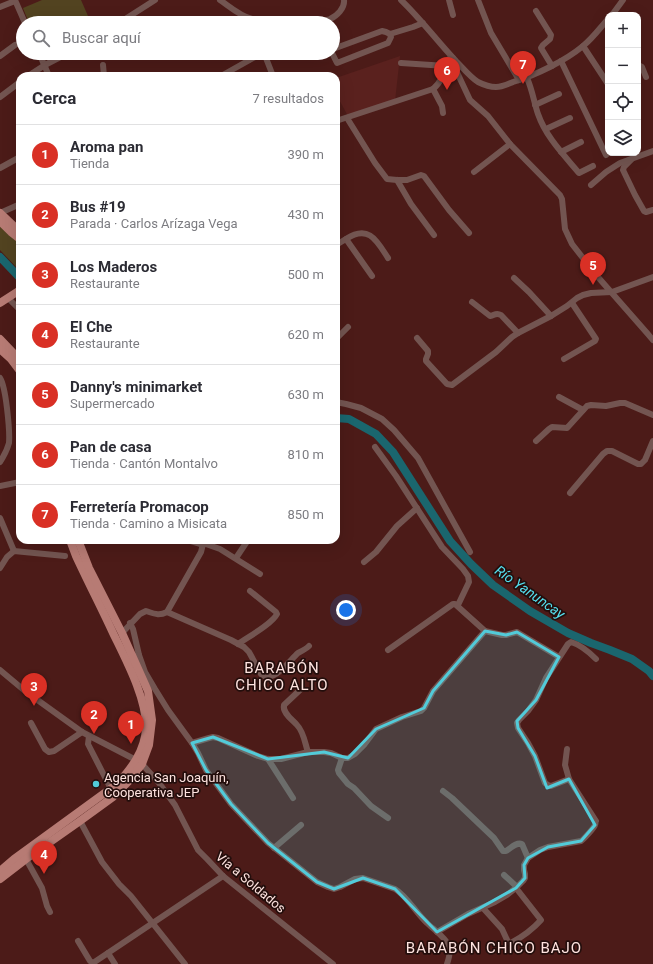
<!DOCTYPE html>
<html lang="es">
<head>
<meta charset="utf-8">
<style>
  :root { --surface:#fff; --page:#f7f7f7; --text:#2b2b33; --muted:#7c7c81; --line:#e1e1e2; --accent:#d93025 }
  body { margin:0; font-family:Roboto,sans-serif; background:var(--page); color:var(--text) }
  .controls { position:absolute; right:12px; top:12px; display:grid; overflow:hidden; border-radius:8px; box-shadow:0 4px 16px #0002 }
  .controls button { width:36px; height:36px; display:grid; place-items:center; padding:0; border:0; border-bottom:1px solid var(--line); background:var(--surface); color:var(--text); font:20px sans-serif }
  .you { position:absolute; left:346px; top:610px; width:14px; height:14px; margin:-10px; border:3px solid #fff; border-radius:50%; background:#1a73e8; box-shadow:0 0 0 6px #1a73e833 }
  .badge { display:grid; place-items:center; width:26px; height:26px; border-radius:50%; background:var(--accent); color:#fff; font-size:13px; font-weight:700 }
  .pin { position:absolute; translate:-50% -33px; filter:drop-shadow(0 1px 2px #0008) }
  .pin::after { content:''; position:absolute; top:21px; width:14px; height:12px; background:inherit; clip-path:polygon(0 0,100% 0,50% 100%) }
  .list { margin:0; padding:0; list-style:none }
  h2 { display:flex; justify-content:space-between; align-items:center; height:52px; margin:0; padding:0 16px; font-size:17px }
  h2 small { font-size:13px; font-weight:400; color:var(--muted) }
  .list li { display:grid; grid-template-columns:26px 1fr auto; gap:12px; align-items:center; box-sizing:border-box; height:60px; padding:0 16px; border-top:1px solid var(--line) }
  .list b { display:block; font-size:15px; white-space:nowrap }
  .list p { margin:0; font-size:13px; white-space:nowrap; color:var(--muted) }
  .list em { font-size:13px; font-style:normal; color:var(--muted) }
  .icon { flex:none; width:22px; height:22px; fill:none; stroke:currentColor; stroke-width:2; stroke-linecap:round; stroke-linejoin:round }
  .map { position:relative; flex:none; width:653px; height:964px; overflow:hidden }
  .search { position:absolute; background:var(--surface); box-shadow:0 4px 16px #0002; left:16px; top:16px; width:324px; height:44px; display:flex; align-items:center; gap:10px; box-sizing:border-box; padding:0 14px; border-radius:22px; color:var(--muted); font-size:15px }
  .panel { position:absolute; background:var(--surface); box-shadow:0 4px 16px #0002; left:16px; top:72px; width:324px; height:472px; border-radius:12px }
  .map>svg:first-child { display:block }
  .built { fill:#5a211e }
  .green { fill:#524320 }
  .lines { fill:none; stroke-linecap:round; stroke-linejoin:round }
  .river { stroke:#1a666e; stroke-width:8 }
  .minor { stroke:#735551; stroke-width:6 }
  .major { stroke:#b77b74; stroke-width:8 }
  .marked { fill:#52cbd9; fill-opacity:0.2; stroke:#52cbd9; stroke-width:3; stroke-linejoin:round }
  .poi-dot { fill:#52cbd9; stroke:#230e0c; stroke-width:1.5 }
  .labels { text-anchor:middle; stroke-width:3.5; stroke-linejoin:round; paint-order:stroke }
  .poi-label { font-size:13px; fill:#fee3df; stroke:#230e0c; text-anchor:start }
  .street-label { font-size:13px; fill:#fee3df; stroke:#230e0c }
  .water-label { font-size:14px; font-style:italic; fill:#55e0f0; stroke:#230e0c }
  .quarter-label { font-size:15px; letter-spacing:1px; fill:#fee3df; stroke:#230e0c }
</style>
</head>
<body>
<div class="map">
<svg width="653" height="964" viewBox="0 0 653 964">
  <rect width="100%" height="100%" fill="#4c1b18"/>
  <!-- built -->
  <path class="built" d="M400 56 395 101 348 116 336 94V78Z"/>
  <!-- green -->
  <g class="green">
    <path d="M42 0H81L88 16 70 23H29L23 8Z"/>
    <path d="M0 223 8 234 20 243V271L0 250Z"/>
  </g>
  <g class="lines">
    <!-- river -->
    <g class="river">
      <path d="M0 257 20 278"/>
      <path d="M336 418 349 419 376 434 393 452 450 541 471 564 493 585 530 611 568 633 591 643 610 650 632 659 649 671 653 676"/>
    </g>
    <!-- minor -->
    <g class="minor">
      <path d="M15 0 25 23"/>
      <path d="M220 0C230 7 240 16 252 19 265 23 279 21 293 21 304 21 319 23 330 19 337 16 345 8 344 0"/>
      <path d="M401 0C421 19 437 41 456 61 463 68 470 77 478 82 484 85 489 87 496 87 502 87 508 84 513 82 536 75 565 61 583 46 593 38 600 28 608 19"/>
      <path d="M449 0 453 15"/>
      <path d="M478 0 491 33 519 80"/>
      <path d="M0 7 15 1"/>
      <path d="M536 11 551 35 550 39 543 45 541 48 552 66"/>
      <path d="M612 15 623 0"/>
      <path d="M119 23 155 0"/>
      <path d="M583 46 608 84"/>
      <path d="M333 49 382 31 386 32 390 34 413 27 423 23"/>
      <path d="M39 53 49 76"/>
      <path d="M245 53 249 60"/>
      <path d="M264 53 273 76"/>
      <path d="M332 53 337 63 388 43 391 37 390 34"/>
      <path d="M0 56 15 45"/>
      <path d="M453 58 455 68 470 100 488 116 510 144 560 195 562 199 565 229 572 244 597 276 647 333 653 340"/>
      <path d="M561 61 606 155"/>
      <path d="M401 63 446 66"/>
      <path d="M103 65 104 76"/>
      <path d="M638 65 642 67 646 77"/>
      <path d="M28 76 45 65 68 53"/>
      <path d="M221 76 262 53"/>
      <path d="M527 78C532 89 534 102 538 114 546 137 563 154 579 173L593 166"/>
      <path d="M433 89 442 106 443 113"/>
      <path d="M0 97 20 82"/>
      <path d="M535 105 559 94"/>
      <path d="M347 118 375 163 387 179 397 180H407L421 175 424 176 449 210 469 233"/>
      <path d="M336 121 433 89C443 81 446 67 451 56"/>
      <path d="M546 129 570 118"/>
      <path d="M561 152 581 142"/>
      <path d="M631 160 624 167 623 170 635 195 644 211 646 212 653 210"/>
      <path d="M0 168 20 157"/>
      <path d="M474 172 510 144"/>
      <path d="M397 180 411 204 434 235"/>
      <path d="M591 185 606 172 620 163 653 151"/>
      <path d="M0 213 18 205 20 203"/>
      <path d="M346 239C369 224 377 241 388 258"/>
      <path d="M336 245 346 239 372 276"/>
      <path d="M514 278 529 292 551 316"/>
      <path d="M8 298 20 310"/>
      <path d="M472 302 490 316C495 315 496 312 501 315L518 333"/>
      <path d="M417 338 428 351V354L426 359V361L447 384 452 385 496 352 512 337 518 333 551 316 567 306 577 298 583 295 591 293 612 292 653 277"/>
      <path d="M336 339 348 327"/>
      <path d="M564 359 595 341 596 339 572 303"/>
      <path d="M0 378C6 387 10 431 9 443 7 450 4 456 0 462"/>
      <path d="M559 397 583 410"/>
      <path d="M336 402 346 404 361 408 382 419 394 430 418 458 470 552"/>
      <path d="M536 441 549 429 552 427 567 428 587 406 591 405 606 406 620 403H625L653 415"/>
      <path d="M375 447 396 476 442 547 463 569 468 576 469 582 458 605"/>
      <path d="M0 486 20 482"/>
      <path d="M570 493 603 454 607 451H612L638 464H641L645 460 653 441"/>
      <path d="M0 518 14 551"/>
      <path d="M187 540 203 545"/>
      <path d="M203 543 220 549 260 574"/>
      <path d="M236 558 248 540"/>
      <path d="M364 562 376 552 397 526 417 508"/>
      <path d="M0 568 7 557 14 551 65 556"/>
      <path d="M167 612 231 640 244 647 249 652 261 674C274 684 289 661 298 653 302 651 306 649 309 646"/>
      <path d="M130 623 133 629 139 655"/>
      <path d="M122 633 140 614 146 611C155 614 159 616 167 612L201 552 204 540"/>
      <path d="M238 644C248 637 272 624 277 614L276 612 250 591"/>
      <path d="M388 650 453 604H455L485 631"/>
      <path d="M128 657 139 655 145 672 155 689 168 710 192 743 198 753 206 770 231 804 268 843 317 882 328 887 334 889 340 887 355 879 363 878 395 889C407 896 416 913 427 923 433 929 445 937 449 946 451 951 449 958 447 964"/>
      <path d="M0 670 25 691 82 732 136 760 142 764 159 783 175 805 198 850 207 859 223 876 333 964"/>
      <path d="M301 689 284 705C282 713 293 720 297 725 304 732 305 744 308 752"/>
      <path d="M31 723 45 749 49 752 54 751 82 732"/>
      <path d="M89 736 88 744 111 789"/>
      <path d="M192 743 209 738 213 737 218 738 258 756 268 759H281L308 752H324L331 753 342 758H348L355 754 364 745 376 729 402 717 421 711 424 708 433 691 485 631 502 635H506L517 632 559 657"/>
      <path d="M342 758 338 770 339 773 348 784 354 788 371 806 388 818"/>
      <path d="M268 759 293 798"/>
      <path d="M569 779 551 786 548 785 545 783 535 756 528 743 518 728 517 723 519 720 528 711 536 700 546 678 568 644 571 642C581 645 589 652 596 659"/>
      <path d="M443 791 452 798 494 838 503 851H506C511 848 516 842 522 844L528 858"/>
      <path d="M80 821 102 862 119 884 131 896 185 964"/>
      <path d="M274 848 301 825"/>
      <path d="M26 859 42 888 47 906 50 912"/>
      <path d="M504 875 517 887"/>
      <path d="M483 908 502 929 508 942 511 943C522 937 533 929 541 920L516 888"/>
      <path d="M437 932 468 914 495 902 507 895 517 887 523 881 525 878V874L524 870V865L528 858 540 850 548 847 581 841C583 840 594 828 595 825 596 824 595 822 596 821L569 779 565 765 567 749"/>
      <path d="M78 941 90 961 93 963 96 961 223 876"/>
      <path d="M108 953 115 964"/>
    </g>
    <!-- major -->
    <g class="major">
      <path d="M0 213 20 232"/>
      <path d="M0 221 11 232 20 239"/>
      <path d="M0 303 20 290"/>
      <path d="M0 339 20 360"/>
      <path d="M0 349 11 359 20 371"/>
      <path d="M0 871 14 859 117 784C131 769 145 751 146 728 147 699 126 660 113 633 101 607 88 582 76 556L70 540"/>
      <path d="M0 879 26 859 80 821 113 797 129 781 142 764 149 745 152 720 148 691 122 633 89 568 78 540"/>
    </g>
  </g>
  <!-- marked area -->
  <path class="marked" d="M485 631 506 635 517 632 559 657 536 700 517 721 518 728 535 756 547 788 569 779 595 825 581 841 548 847 528 858 524 865 525 878 516 888 437 932 395 889 363 878 334 889 317 882 268 843 231 804 206 770 192 743 213 737 268 759 324 752 348 758 376 729 424 708 433 691Z"/>
  <!-- markers -->
  <circle class="poi-dot" cx="96" cy="784" r="4"/>
  <g class="labels">
    <!-- poi labels -->
    <g class="poi-label">
      <text x="104" y="782">Agencia San Joaquín,<tspan x="104" dy="15">Cooperativa JEP</tspan></text>
    </g>
    <!-- street labels -->
    <g class="street-label">
      <text transform="translate(251 882) rotate(40)" y="5">Vía a Soldados</text>
    </g>
    <!-- water labels -->
    <g class="water-label">
      <text transform="translate(530 592) rotate(35)" y="5">Río Yanuncay</text>
    </g>
    <!-- quarter labels -->
    <g class="quarter-label">
      <text x="282" y="673">BARABÓN<tspan x="282" dy="17">CHICO ALTO</tspan></text>
      <text x="494" y="953">BARABÓN CHICO BAJO</text>
    </g>
  </g>
</svg>
<div class="controls">
<button>+</button>
<button>−</button>
<button><svg class="icon" aria-label="locate" viewBox="0 0 24 24"><circle cx="12" cy="12" r="6"/><path d="M12 2v4M12 18v4M2 12h4M18 12h4"/></svg></button>
<button><svg class="icon" aria-label="layers" viewBox="0 0 24 24"><path d="M12 4l9 5-9 5-9-5zM3 14l9 5 9-5"/></svg></button>
</div>
<div class="you"></div>
<div class="pin badge" style="left:131px;top:744px">1</div>
<div class="pin badge" style="left:94px;top:734px">2</div>
<div class="pin badge" style="left:34px;top:706px">3</div>
<div class="pin badge" style="left:44px;top:874px">4</div>
<div class="pin badge" style="left:593px;top:285px">5</div>
<div class="pin badge" style="left:447px;top:90px">6</div>
<div class="pin badge" style="left:523px;top:84px">7</div>
<div class="search"><svg class="icon" aria-label="search" viewBox="0 0 24 24"><circle cx="10" cy="10" r="6"/><path d="M15 15l6 6"/></svg>Buscar aquí</div>
<section class="panel">
<h2>Cerca<small>7 resultados</small></h2>
<ul class="list">
<li><span class="badge">1</span><div><b>Aroma pan</b><p>Tienda</p></div><em>390 m</em></li>
<li><span class="badge">2</span><div><b>Bus #19</b><p>Parada · Carlos Arízaga Vega</p></div><em>430 m</em></li>
<li><span class="badge">3</span><div><b>Los Maderos</b><p>Restaurante</p></div><em>500 m</em></li>
<li><span class="badge">4</span><div><b>El Che</b><p>Restaurante</p></div><em>620 m</em></li>
<li><span class="badge">5</span><div><b>Danny's minimarket</b><p>Supermercado</p></div><em>630 m</em></li>
<li><span class="badge">6</span><div><b>Pan de casa</b><p>Tienda · Cantón Montalvo</p></div><em>810 m</em></li>
<li><span class="badge">7</span><div><b>Ferretería Promacop</b><p>Tienda · Camino a Misicata</p></div><em>850 m</em></li>
</ul>
</section>
</div>
</body>
</html>
